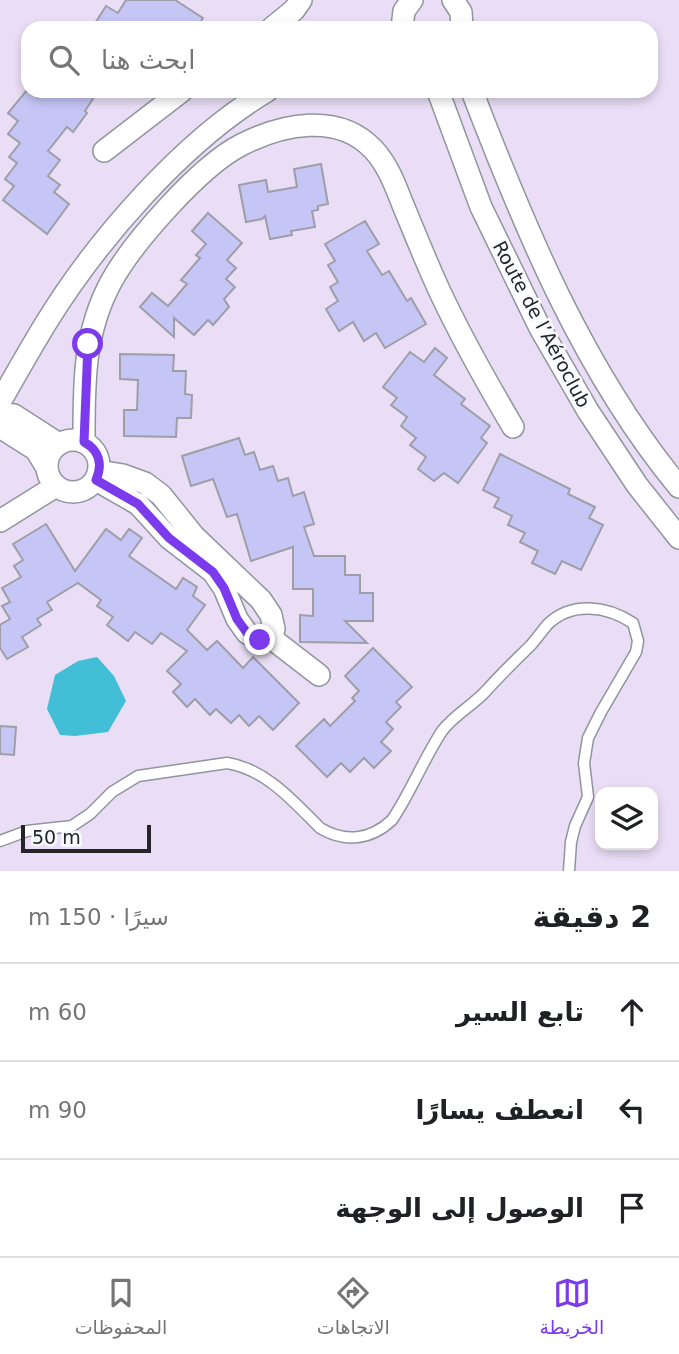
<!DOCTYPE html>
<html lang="ar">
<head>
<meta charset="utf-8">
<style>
  :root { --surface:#fff; --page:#f6f6f6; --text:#202124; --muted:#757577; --line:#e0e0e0; --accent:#7c3aed }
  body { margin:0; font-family:"DejaVu Sans",Vazirmatn,sans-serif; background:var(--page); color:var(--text); direction:rtl }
  .controls { position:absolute; right:21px; bottom:21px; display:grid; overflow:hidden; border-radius:14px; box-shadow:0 4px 10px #0003 }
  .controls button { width:63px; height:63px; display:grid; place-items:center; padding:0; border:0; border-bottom:2px solid var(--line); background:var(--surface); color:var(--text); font:35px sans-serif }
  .scale { position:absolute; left:21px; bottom:18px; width:130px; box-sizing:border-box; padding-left:7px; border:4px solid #232529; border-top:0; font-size:19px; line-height:24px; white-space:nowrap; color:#232529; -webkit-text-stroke:5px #f8fafe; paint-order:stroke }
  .stop { position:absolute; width:21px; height:21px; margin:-16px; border:5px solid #7c3aed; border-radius:50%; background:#fff }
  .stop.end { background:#7c3aed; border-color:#fff; box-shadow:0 2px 7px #0008 }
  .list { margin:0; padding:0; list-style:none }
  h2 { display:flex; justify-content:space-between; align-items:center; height:91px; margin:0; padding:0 28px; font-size:30px }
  h2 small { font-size:23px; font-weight:400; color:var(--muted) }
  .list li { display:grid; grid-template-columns:46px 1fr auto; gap:21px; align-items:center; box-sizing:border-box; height:98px; padding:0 28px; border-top:2px solid var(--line) }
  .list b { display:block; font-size:26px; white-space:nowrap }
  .list em { font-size:23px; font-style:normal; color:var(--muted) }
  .icon { flex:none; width:38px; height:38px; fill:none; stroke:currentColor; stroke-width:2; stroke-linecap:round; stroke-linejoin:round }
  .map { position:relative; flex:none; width:679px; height:871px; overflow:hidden; direction:ltr }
  .search { position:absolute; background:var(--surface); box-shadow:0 4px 10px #0003; left:21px; right:21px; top:21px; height:77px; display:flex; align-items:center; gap:18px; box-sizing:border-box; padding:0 24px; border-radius:21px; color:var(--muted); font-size:26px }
  .sheet { height:385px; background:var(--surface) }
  nav { display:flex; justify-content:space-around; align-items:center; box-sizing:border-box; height:98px; border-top:2px solid var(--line); background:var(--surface); font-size:19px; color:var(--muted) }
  nav a { display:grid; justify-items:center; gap:4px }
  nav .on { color:var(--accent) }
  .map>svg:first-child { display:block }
  .green { fill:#eadef6; fill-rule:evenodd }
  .water { fill:#42bed7 }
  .building { fill:#c5c6f6; stroke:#9e9ea8; stroke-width:2 }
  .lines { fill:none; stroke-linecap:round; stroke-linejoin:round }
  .service-casing { stroke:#90959e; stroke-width:13 }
  .minor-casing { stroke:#90959e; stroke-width:24 }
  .service { stroke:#fff; stroke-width:10 }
  .minor { stroke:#fff; stroke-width:21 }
  .route { stroke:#7c3aed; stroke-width:9 }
  .labels { text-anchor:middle; stroke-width:5; stroke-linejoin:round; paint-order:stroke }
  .street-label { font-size:19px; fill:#232529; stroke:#f8fafe }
</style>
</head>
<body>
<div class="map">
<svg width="679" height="871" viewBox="0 0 679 871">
  <rect width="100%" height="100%" fill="#f8fafe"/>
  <!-- green -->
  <path class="green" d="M0 0H679V871H0ZM28 28H651V91H28ZM600 792H653V845H600Z"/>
  <!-- water -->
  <path class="water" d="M97 657 114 676 126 701 108 732 75 736 60 735 47 709 55 675 78 661Z"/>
  <!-- building -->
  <g class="building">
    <path d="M126 0H175L203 18 197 28H92L106 6 118 13Z"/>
    <path d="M27 90 38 98 43 91H98L85 111 87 113 73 132 67 127 48 151 60 160 48 176 60 185 54 192 69 204 47 234 3 200 14 186 5 179 17 163 9 157 20 143 8 134 18 121 8 113Z"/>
    <path d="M321 164 328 204 318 206V210L312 211 315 227 291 231 292 235 270 239 265 216 262 219 246 222 239 185 266 180 268 192 297 187 294 169Z"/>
    <path d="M208 213 242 243 227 260 236 268 226 279 235 287 224 299 229 307 213 325 208 320 194 335 174 318V337L140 307 152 293 168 306 187 284 181 280 200 258 196 255 206 244 192 231Z"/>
    <path d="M365 221 379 244 367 251 382 275 389 271 407 301 411 298 426 324 385 348 376 333 364 341 353 322 339 331 326 309 338 301 330 287 338 282 328 265 335 261 325 244Z"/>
    <path d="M435 348 447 358 434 375 465 399 461 404 490 426 481 438 487 443 458 483 444 473 434 481 418 469 426 457 410 445 416 438 401 426 407 417 391 405 397 398 383 387 410 352 424 362Z"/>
    <path d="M120 354 174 355 173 371H186L185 394 192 395 191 418H177L176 437 124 436V410H137L138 380 120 379Z"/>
    <path d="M239 438 245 455 254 452 260 470 273 466 278 481 288 478 293 496 304 492 314 524 304 527 314 556H345V575H360V593H373V621H345L367 643 300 642V615L313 616V589H293V547L251 561 237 514 227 517 213 479 191 486 182 456Z"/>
    <path d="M500 454 570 489 568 494 595 507 589 518 603 525 581 570 562 561 555 574 532 563 538 551 520 542 525 533 508 525 512 516 494 507 499 498 483 490Z"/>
    <path d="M46 524 75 571 106 529 121 540 129 529 142 538 129 556 176 589 183 578 197 587 193 596 205 605 187 630 207 650 217 641 243 668 253 657 299 703 273 730 259 716 249 726 239 715 231 723 216 709 210 715 195 699 187 707 173 692 181 684 167 671 187 651 161 633 152 644 135 632 128 641 107 625 113 617 97 606 101 600 78 583 47 602 52 610 37 619 41 625 22 637 28 647 7 659 0 648V625L10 619 2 606 10 602 2 588 21 577 14 566 23 560 13 544Z"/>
    <path d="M373 648 412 687 396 702 401 707 386 722 393 729 381 742 391 751 374 768 364 758 350 772 341 763 327 777 296 746 324 719 330 726 355 701 352 698 359 691 345 676Z"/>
    <path d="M0 726 16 727 14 755 0 754Z"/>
  </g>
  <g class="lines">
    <!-- service casing -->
    <g class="service-casing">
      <path id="service" d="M0 841 27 831 72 826 90 814 112 792 138 776 227 763C266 769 294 802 320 828 345 843 371 840 392 820 411 792 423 760 442 731 454 715 472 706 486 691 500 675 516 660 531 645 537 638 542 631 548 624 572 601 607 606 633 623L638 641 636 652 601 712 588 738 584 763 588 797 575 826 571 842 569 871"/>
    </g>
    <!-- minor casing -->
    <g class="minor-casing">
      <g id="minor">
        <path d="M453 0 461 12 462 28"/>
        <path d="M272 28 294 10 301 0"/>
        <path d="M402 28 404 11 412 0"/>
        <path d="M438 91 481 207 540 328 588 411 637 485 679 538"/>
        <path d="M472 91C525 229 584 372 679 487"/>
        <path d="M104 151 182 91"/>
        <path d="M0 402C15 376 30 349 46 323 97 240 183 141 267 91"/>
        <path d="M0 414 14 415 59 444"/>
        <path d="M0 427 36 450 47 468"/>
        <circle cx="73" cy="466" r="26"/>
        <path d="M84 441C84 385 83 334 111 282 133 242 200 166 241 145 282 124 338 112 373 149 388 165 395 185 403 205 415 234 427 264 440 292 462 339 487 383 513 427"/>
        <path d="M96 480 138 504 169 538 213 572 224 588 237 619 247 633 260 640 271 638 274 629 271 615 261 600 194 536 161 495 145 483 123 475 99 471"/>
        <path d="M0 521 56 486"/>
        <path d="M271 638 319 675"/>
      </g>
    </g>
    <!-- service -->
    <use href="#service" class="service"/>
    <!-- minor -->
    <use href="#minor" class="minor"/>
  </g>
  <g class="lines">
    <!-- route -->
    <path class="route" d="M88 344 84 442C99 450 103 464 96 480L138 504 169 538 213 572 224 588 237 619 247 633 260 640"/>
  </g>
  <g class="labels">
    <!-- street labels -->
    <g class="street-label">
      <text transform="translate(542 324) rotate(62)" y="7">Route de l’Aéroclub</text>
    </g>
  </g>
</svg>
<div class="controls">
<button><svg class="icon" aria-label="layers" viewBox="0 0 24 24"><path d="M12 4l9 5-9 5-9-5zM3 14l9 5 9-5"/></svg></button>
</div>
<div class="scale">50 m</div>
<div class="stop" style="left:88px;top:344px"></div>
<div class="stop end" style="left:260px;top:640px"></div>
<div class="search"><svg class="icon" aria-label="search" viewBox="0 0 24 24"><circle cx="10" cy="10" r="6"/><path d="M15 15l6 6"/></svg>ابحث هنا</div>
</div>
<section class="sheet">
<h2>2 دقيقة<small>سيرًا · 150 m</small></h2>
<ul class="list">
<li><svg class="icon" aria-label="ahead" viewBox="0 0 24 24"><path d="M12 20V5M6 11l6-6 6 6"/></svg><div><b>تابع السير</b></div><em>60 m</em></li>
<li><svg class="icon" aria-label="left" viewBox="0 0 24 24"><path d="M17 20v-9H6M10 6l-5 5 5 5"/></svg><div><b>انعطف يسارًا</b></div><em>90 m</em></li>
<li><svg class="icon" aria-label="arrive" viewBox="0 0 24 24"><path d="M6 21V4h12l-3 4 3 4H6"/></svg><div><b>الوصول إلى الوجهة</b></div></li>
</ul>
</section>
<nav>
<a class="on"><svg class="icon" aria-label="map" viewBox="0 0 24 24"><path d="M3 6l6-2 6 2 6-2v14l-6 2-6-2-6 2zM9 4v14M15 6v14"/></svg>الخريطة</a>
<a><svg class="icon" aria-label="directions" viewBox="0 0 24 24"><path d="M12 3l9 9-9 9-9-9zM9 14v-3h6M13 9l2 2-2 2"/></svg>الاتجاهات</a>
<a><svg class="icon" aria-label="saved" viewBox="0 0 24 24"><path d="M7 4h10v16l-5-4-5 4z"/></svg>المحفوظات</a>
</nav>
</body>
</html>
